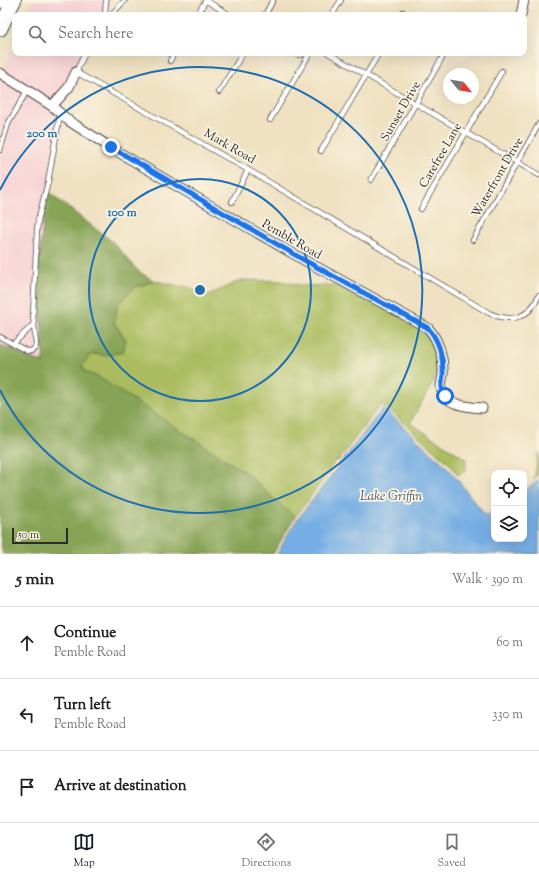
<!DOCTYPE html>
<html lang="en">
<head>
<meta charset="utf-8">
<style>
  :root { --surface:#fff; --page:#f2f2f2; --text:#202124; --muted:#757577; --line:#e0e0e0; --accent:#111827 }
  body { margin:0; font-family:"Sorts Mill Goudy",serif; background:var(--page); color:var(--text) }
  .controls { position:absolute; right:12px; bottom:12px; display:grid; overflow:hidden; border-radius:8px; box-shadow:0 4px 16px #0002 }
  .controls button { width:36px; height:36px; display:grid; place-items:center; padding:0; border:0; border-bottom:1px solid var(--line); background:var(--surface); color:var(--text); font:20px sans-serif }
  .compass { position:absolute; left:443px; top:68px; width:36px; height:36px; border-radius:50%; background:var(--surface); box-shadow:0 4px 16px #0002; rotate:120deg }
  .scale { position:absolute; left:12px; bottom:10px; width:56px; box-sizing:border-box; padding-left:4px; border:2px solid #2b2b2b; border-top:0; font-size:11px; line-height:14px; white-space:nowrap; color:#2b2b2b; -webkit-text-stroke:3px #fcf5e5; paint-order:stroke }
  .stop { position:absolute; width:12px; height:12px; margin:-9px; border:3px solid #1a73e8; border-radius:50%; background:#fff }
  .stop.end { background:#1a73e8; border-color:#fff; box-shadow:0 1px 4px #0008 }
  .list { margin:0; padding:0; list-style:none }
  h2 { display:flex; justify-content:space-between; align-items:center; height:52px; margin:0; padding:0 16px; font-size:17px }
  h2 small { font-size:13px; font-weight:400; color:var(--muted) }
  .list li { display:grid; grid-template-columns:26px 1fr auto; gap:12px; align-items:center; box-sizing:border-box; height:72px; padding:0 16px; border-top:1px solid var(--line) }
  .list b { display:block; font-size:15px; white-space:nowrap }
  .list p { margin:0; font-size:13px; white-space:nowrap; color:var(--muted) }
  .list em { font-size:13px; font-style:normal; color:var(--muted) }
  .icon { flex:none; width:22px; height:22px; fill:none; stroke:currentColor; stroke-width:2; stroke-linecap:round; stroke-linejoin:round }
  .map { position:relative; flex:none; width:539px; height:554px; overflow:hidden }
  .search { position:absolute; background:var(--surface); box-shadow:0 4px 16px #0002; left:12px; right:12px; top:12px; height:44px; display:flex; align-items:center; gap:10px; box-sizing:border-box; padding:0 14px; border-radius:8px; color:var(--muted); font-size:15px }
  .sheet { height:268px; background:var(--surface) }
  nav { display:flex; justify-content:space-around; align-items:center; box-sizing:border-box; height:56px; border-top:1px solid var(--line); background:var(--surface); font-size:11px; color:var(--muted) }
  nav a { display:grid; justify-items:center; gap:2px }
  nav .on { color:var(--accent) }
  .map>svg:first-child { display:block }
  .built { fill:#f7cfd4 }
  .green { fill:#aabc5f; stroke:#6a7445 }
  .forest { fill:#87a456; stroke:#596840 }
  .water { fill:#74ade4; stroke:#506c88 }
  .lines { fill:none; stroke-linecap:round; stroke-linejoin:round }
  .service-casing { stroke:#484642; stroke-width:6 }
  .minor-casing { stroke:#484642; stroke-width:11 }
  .primary-casing { stroke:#484642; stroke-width:16 }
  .service { stroke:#fff; stroke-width:4.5 }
  .minor { stroke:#fff; stroke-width:9 }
  .primary { stroke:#fff; stroke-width:14 }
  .route { stroke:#1a73e8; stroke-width:5 }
  .ring { fill:none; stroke:#1f6fb2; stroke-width:2 }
  .labels { text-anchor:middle; stroke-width:3.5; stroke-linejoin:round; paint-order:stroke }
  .street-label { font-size:12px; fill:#2b2b2b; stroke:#fcf5e5 }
  .water-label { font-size:13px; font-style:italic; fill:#45586c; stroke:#fcf5e5 }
  .centre { fill:#1f6fb2; stroke:#fcf5e5; stroke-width:2 }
  .ring-label { font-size:12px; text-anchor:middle; font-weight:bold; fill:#1f6fb2; stroke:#fcf5e5; stroke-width:3.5; stroke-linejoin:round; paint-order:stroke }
</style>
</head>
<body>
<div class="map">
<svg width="539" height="554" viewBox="0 0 539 554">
  <rect width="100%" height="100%" fill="#fcf5e5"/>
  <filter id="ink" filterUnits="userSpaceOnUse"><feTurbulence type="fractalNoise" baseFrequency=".025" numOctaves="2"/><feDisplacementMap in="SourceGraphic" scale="8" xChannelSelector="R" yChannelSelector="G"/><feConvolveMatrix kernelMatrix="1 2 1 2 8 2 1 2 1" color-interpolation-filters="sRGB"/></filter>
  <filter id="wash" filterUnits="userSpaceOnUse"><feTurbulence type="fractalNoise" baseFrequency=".012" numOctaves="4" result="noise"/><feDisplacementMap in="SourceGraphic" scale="16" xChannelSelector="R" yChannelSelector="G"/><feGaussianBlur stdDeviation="0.9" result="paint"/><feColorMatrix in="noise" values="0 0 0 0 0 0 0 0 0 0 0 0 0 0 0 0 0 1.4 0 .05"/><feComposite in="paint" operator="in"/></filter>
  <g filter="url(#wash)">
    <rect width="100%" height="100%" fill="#efe1c1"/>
    <!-- built -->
    <g class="built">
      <path d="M33 0H110L103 15H27Z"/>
      <path d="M15 42V53H85L58 109 67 122 45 203 38 272 44 363 0 345V77Z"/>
    </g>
    <!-- green -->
    <g class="green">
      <path d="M241 280 281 281 303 286 333 285 399 312 427 335 440 364 433 382 410 423 466 459V470L458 475 452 466 385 406 380 405 338 461H335L328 472V473L295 517 284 508 246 473 98 377 85 372 82 365 91 354 107 355 126 340 114 323 118 304 135 287 154 281 187 287 210 295Z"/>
      <path d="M539 452V472L534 480 538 456Z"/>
    </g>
    <!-- forest -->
    <path class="forest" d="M48 192 114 243 138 271 154 281 135 287 118 304 114 323 126 340 123 352 107 355 91 354 82 365 85 372 98 377 246 473 284 508 295 517 273 554H3L0 536V345L44 363 38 272 45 203Z"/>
    <!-- water -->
    <path class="water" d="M383 408 449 469 486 516 494 511V539H524V491L539 480V554H277L294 524Z"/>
  </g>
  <g filter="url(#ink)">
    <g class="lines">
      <!-- service casing -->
      <g class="service-casing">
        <g id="service">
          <path d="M205 0 230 15"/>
          <path d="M105 15 106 0"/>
          <path d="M111 15 125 0"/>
          <path d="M197 15 206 0"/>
          <path d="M265 15 273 0"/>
          <path d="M332 15 341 0"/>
          <path d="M401 15 403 12"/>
          <path d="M85 53 76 72 257 175 489 313C512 323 529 319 539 295"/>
          <path d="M295 53 299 55 310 53"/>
          <path d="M328 53 539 175"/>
          <path d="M170 61 174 53"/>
          <path d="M219 92 243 53"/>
          <path d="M270 120 310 53"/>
          <path d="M0 150 8 124 28 89"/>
          <path d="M321 151 379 53"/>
          <path d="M371 180 445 53"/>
          <path d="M232 202 248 170"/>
          <path d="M421 209 502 71"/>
          <path d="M473 240 539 124"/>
          <path d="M0 337 27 351H31L35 348 36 345 33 315 37 231 38 220 48 182 60 114"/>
          <path d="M13 344 34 324"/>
        </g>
      </g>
      <!-- minor casing -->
      <g class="minor-casing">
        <g id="minor">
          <path d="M521 15 524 0"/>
          <path d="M0 73 52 106 69 87 76 72"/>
          <path d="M52 106 69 121 113 149 304 260 428 328C439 340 444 359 443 375 442 379 441 383 441 387 443 405 468 407 482 408"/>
        </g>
      </g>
      <!-- primary casing -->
      <g class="primary-casing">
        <g id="primary">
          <path d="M0 1V0"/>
          <path d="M0 29 14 0"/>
        </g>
      </g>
      <!-- service -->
      <use href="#service" class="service"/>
      <!-- minor -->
      <use href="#minor" class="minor"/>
      <!-- primary -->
      <use href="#primary" class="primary"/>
    </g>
  </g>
  <g class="lines" filter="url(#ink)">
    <!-- route -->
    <path class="route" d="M111 147 304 260 428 328C439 340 444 359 443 375 442 383 440 389 445 396"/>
  </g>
  <!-- distance rings -->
  <g class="ring">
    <circle cx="200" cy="290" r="111"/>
    <path d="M0 190A223 223 0 1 1 0 390"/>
  </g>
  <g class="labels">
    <!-- street labels -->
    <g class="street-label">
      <text transform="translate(400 111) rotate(-60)" y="4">Sunset Drive</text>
      <text transform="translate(230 146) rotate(30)" y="4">Mark Road</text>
      <text transform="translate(440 155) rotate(-60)" y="4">Carefree Lane</text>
      <text transform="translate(497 177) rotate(-60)" y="4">Waterfront Drive</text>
      <text transform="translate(292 239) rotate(30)" y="4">Pemble Road</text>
    </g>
    <!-- water labels -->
    <g class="water-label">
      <text x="391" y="500">Lake Griffin</text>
    </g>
  </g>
  <circle cx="200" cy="290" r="6" class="centre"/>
  <g class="ring-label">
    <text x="42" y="137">200 m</text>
    <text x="122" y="216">100 m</text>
  </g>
</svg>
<div class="controls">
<button><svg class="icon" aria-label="locate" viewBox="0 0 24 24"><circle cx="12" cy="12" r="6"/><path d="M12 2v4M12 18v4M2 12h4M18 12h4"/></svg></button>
<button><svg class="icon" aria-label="layers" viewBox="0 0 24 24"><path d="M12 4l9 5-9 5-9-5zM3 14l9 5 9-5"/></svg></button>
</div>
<svg class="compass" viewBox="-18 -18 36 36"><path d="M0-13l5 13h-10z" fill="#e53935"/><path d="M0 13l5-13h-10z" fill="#757577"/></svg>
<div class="scale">50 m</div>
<div class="stop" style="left:445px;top:396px"></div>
<div class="stop end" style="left:111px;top:147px"></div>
<div class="search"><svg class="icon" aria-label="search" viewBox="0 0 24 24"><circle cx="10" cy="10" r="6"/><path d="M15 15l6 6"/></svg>Search here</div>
</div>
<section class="sheet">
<h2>5 min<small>Walk · 390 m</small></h2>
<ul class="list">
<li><svg class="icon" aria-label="ahead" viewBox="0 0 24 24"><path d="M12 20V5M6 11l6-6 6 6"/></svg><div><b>Continue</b><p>Pemble Road</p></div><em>60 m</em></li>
<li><svg class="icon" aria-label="left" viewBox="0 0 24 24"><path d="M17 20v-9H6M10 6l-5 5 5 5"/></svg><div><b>Turn left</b><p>Pemble Road</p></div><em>330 m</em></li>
<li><svg class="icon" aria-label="arrive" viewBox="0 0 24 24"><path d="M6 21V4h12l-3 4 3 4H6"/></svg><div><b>Arrive at destination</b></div></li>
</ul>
</section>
<nav>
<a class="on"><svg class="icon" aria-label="map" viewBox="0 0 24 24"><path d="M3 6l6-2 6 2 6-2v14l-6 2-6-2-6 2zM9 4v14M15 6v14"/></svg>Map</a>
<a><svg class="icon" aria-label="directions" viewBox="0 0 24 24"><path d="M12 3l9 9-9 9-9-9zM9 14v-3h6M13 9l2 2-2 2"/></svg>Directions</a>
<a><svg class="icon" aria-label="saved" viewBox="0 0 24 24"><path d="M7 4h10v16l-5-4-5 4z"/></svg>Saved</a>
</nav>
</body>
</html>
